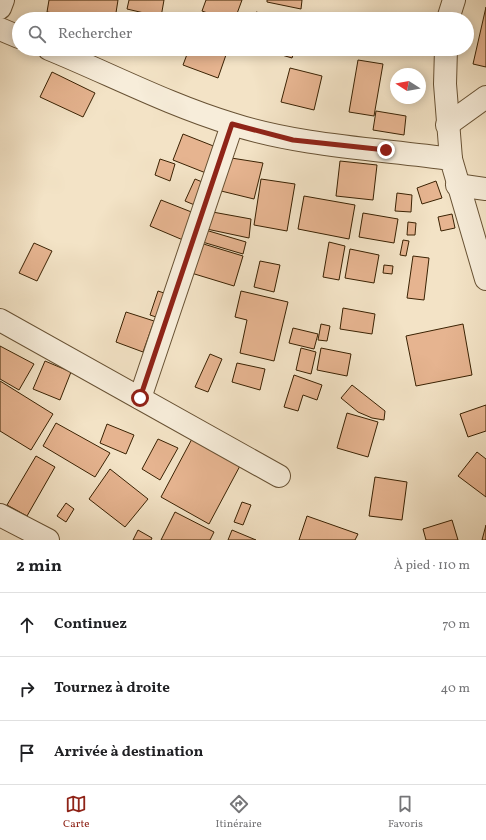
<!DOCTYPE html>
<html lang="fr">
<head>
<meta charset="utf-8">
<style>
  :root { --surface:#fff; --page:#f6f6f6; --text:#202124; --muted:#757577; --line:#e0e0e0; --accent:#8f2418 }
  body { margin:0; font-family:Vollkorn,serif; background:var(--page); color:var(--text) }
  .compass { position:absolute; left:390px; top:68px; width:36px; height:36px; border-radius:50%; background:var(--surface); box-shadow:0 2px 10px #0003; rotate:281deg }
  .stop { position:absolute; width:12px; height:12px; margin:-9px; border:3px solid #8f2418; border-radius:50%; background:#fff }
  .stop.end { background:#8f2418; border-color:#fff; box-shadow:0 1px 4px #0008 }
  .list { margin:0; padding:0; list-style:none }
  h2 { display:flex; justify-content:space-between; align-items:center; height:52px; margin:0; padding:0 16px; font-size:17px }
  h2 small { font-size:13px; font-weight:400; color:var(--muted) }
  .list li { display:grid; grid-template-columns:26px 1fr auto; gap:12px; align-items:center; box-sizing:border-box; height:64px; padding:0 16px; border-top:1px solid var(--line) }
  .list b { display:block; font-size:15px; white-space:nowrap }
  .list em { font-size:13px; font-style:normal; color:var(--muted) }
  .icon { flex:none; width:22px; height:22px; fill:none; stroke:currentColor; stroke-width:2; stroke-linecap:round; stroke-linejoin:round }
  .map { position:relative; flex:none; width:486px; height:540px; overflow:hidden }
  .search { position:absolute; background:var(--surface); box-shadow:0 2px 10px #0003; left:12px; right:12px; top:12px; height:44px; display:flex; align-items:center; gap:10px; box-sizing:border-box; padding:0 14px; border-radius:22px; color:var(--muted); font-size:15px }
  .sheet { height:244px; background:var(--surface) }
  nav { display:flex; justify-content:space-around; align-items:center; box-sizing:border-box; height:56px; border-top:1px solid var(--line); background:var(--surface); font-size:11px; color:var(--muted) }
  nav a { display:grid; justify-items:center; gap:2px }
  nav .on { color:var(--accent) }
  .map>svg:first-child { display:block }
  .building { fill:#e6b490; stroke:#3a2203 }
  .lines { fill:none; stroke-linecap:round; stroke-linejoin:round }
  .minor-casing { stroke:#685234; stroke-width:24 }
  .minor { stroke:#f7edda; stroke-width:22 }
  .route { stroke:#8f2418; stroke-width:5 }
</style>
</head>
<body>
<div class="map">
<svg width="486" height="540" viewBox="0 0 486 540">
  <rect width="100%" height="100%" fill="#f3e3c6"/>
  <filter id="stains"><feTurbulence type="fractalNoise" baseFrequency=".005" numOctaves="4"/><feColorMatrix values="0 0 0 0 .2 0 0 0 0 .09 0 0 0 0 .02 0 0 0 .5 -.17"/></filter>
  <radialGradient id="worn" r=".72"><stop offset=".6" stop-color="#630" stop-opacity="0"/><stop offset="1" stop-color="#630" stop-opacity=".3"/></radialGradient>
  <!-- building -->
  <g class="building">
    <path d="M49 0H118L115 19H91L47 12Z"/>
    <path d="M129 0H164L161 17 127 9Z"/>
    <path d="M206 0H242L235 19H224L202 11Z"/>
    <path d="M267 0H302L301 9 267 2Z"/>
    <path d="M486 7V67L473 64Z"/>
    <path d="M256 12 281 18V19H255Z"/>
    <path d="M189 49H228L218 78 183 65Z"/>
    <path d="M277 49H295L292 58 275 53Z"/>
    <path d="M358 60 383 64 374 116 349 112Z"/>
    <path d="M290 68 322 76 314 110 281 102Z"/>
    <path d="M52 72 95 93 83 117 40 97Z"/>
    <path d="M376 111 406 116 404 135 373 130Z"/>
    <path d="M183 134 221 149 211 175 173 160Z"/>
    <path d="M225 157 263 163 254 199 217 190Z"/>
    <path d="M160 159 175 164 170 181 155 175Z"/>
    <path d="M340 161 377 165 373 200 336 196Z"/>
    <path d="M195 179 207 184 197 206 185 201Z"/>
    <path d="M261 179 295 184 287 231 254 225Z"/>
    <path d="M436 181 442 198 422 204 417 188Z"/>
    <path d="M397 193 412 195 411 212 395 211Z"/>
    <path d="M304 196 355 205 349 239 298 229Z"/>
    <path d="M161 200 194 213 183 240 150 226Z"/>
    <path d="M207 211 251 219 249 238 202 228Z"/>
    <path d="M363 213 398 219 394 243 359 237Z"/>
    <path d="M452 214 455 228 441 231 438 217Z"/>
    <path d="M408 222 416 223 415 235H407Z"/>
    <path d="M202 229 246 242 243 254 199 241Z"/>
    <path d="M403 240 409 241 406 256 400 255Z"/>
    <path d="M197 242 243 256 234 286 188 272Z"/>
    <path d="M329 242 345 246 339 280 323 277Z"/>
    <path d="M34 243 52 251 37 281 19 273Z"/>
    <path d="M350 249 379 255 374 283 345 278Z"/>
    <path d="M413 256 429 258 424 300 407 298Z"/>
    <path d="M260 261 280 265 274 292 254 287Z"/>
    <path d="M384 265 393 266 392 274 383 273Z"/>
    <path d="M158 291 167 294 159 318 150 315Z"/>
    <path d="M241 291 288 302 274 361 240 353 247 320 235 317Z"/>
    <path d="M343 308 375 314 372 334 340 329Z"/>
    <path d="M126 312 154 321 143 352 116 342Z"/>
    <path d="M321 324 330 326 327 341 318 340Z"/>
    <path d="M463 324 472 375 416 386 406 336Z"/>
    <path d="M293 328 318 334 314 349 289 343Z"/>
    <path d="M0 346 34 364 19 390 0 379Z"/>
    <path d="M301 348 316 352 311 374 296 370Z"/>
    <path d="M321 348 351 354 347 376 317 370Z"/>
    <path d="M210 354 222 359 208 392 195 387Z"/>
    <path d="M45 361 71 372 60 400 33 389Z"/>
    <path d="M237 363 265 369 260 390 232 382Z"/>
    <path d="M294 375 322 385 317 400 303 395 298 411 284 407Z"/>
    <path d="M0 381 53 414 31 450 0 431Z"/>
    <path d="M352 385 385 411 384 420 372 418 358 412 341 398Z"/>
    <path d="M486 405V431L468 437 460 414Z"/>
    <path d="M347 413 378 422 368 457 337 448Z"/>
    <path d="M56 423 110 453 95 477 43 446Z"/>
    <path d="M107 424 134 435 126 454 100 443Z"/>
    <path d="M193 437 241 464 209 524 161 497Z"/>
    <path d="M158 439 178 448 160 480 142 469Z"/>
    <path d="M477 452 486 459V497L458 476Z"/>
    <path d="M36 456 55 467 27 516 7 505Z"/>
    <path d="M110 469 148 499 125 527 89 499Z"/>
    <path d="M375 477 407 482 402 520 369 516Z"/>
    <path d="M242 502 251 505 243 525 234 522Z"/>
    <path d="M66 503 74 509 66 522 57 516Z"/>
    <path d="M175 512 214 532 210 540H161Z"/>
    <path d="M307 516 358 534 355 540H299Z"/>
    <path d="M452 520 458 540H426L423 529Z"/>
    <path d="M486 525V540H482Z"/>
    <path d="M138 530 152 538 151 540H133Z"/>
    <path d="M232 530 256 540H228Z"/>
  </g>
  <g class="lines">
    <!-- minor casing -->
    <g class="minor-casing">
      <g id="minor">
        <path d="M0 8 3 0"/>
        <path d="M448 19 454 0"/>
        <path d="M0 29 19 37"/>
        <path d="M49 49C110 74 169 105 232 124 300 146 379 149 451 159L486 279"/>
        <path d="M446 49 445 84 451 159"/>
        <path d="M447 125 486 97"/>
        <path d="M457 185 486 189"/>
        <path d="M0 320 279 476"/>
        <path d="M140 398 232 125"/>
        <path d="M0 515 48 540"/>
      </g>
    </g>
    <!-- minor -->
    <use href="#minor" class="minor"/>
  </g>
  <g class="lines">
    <!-- route -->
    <path class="route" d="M140 398 232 124 293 140 386 150"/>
  </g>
  <rect width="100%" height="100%" filter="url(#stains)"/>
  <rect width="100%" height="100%" fill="url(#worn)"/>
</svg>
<svg class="compass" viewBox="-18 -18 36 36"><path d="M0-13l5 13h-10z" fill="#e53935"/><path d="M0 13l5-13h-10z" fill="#757577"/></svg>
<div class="stop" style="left:140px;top:398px"></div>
<div class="stop end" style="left:386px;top:150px"></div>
<div class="search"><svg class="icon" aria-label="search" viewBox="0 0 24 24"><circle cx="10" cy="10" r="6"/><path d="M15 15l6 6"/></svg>Rechercher</div>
</div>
<section class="sheet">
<h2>2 min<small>À pied · 110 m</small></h2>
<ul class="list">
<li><svg class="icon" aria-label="ahead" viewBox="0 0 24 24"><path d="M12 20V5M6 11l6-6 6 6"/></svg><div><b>Continuez</b></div><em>70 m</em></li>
<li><svg class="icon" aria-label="right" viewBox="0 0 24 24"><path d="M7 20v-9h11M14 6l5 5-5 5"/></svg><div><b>Tournez à droite</b></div><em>40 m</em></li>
<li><svg class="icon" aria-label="arrive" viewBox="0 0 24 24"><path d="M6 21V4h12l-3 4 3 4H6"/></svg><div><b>Arrivée à destination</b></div></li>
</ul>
</section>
<nav>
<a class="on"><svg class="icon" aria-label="map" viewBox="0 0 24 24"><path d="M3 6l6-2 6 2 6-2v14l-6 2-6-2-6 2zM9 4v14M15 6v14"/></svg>Carte</a>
<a><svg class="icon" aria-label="directions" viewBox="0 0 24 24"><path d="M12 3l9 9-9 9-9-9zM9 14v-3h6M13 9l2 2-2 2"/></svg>Itinéraire</a>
<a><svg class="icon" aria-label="saved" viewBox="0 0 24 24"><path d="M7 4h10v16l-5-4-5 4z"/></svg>Favoris</a>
</nav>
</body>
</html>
